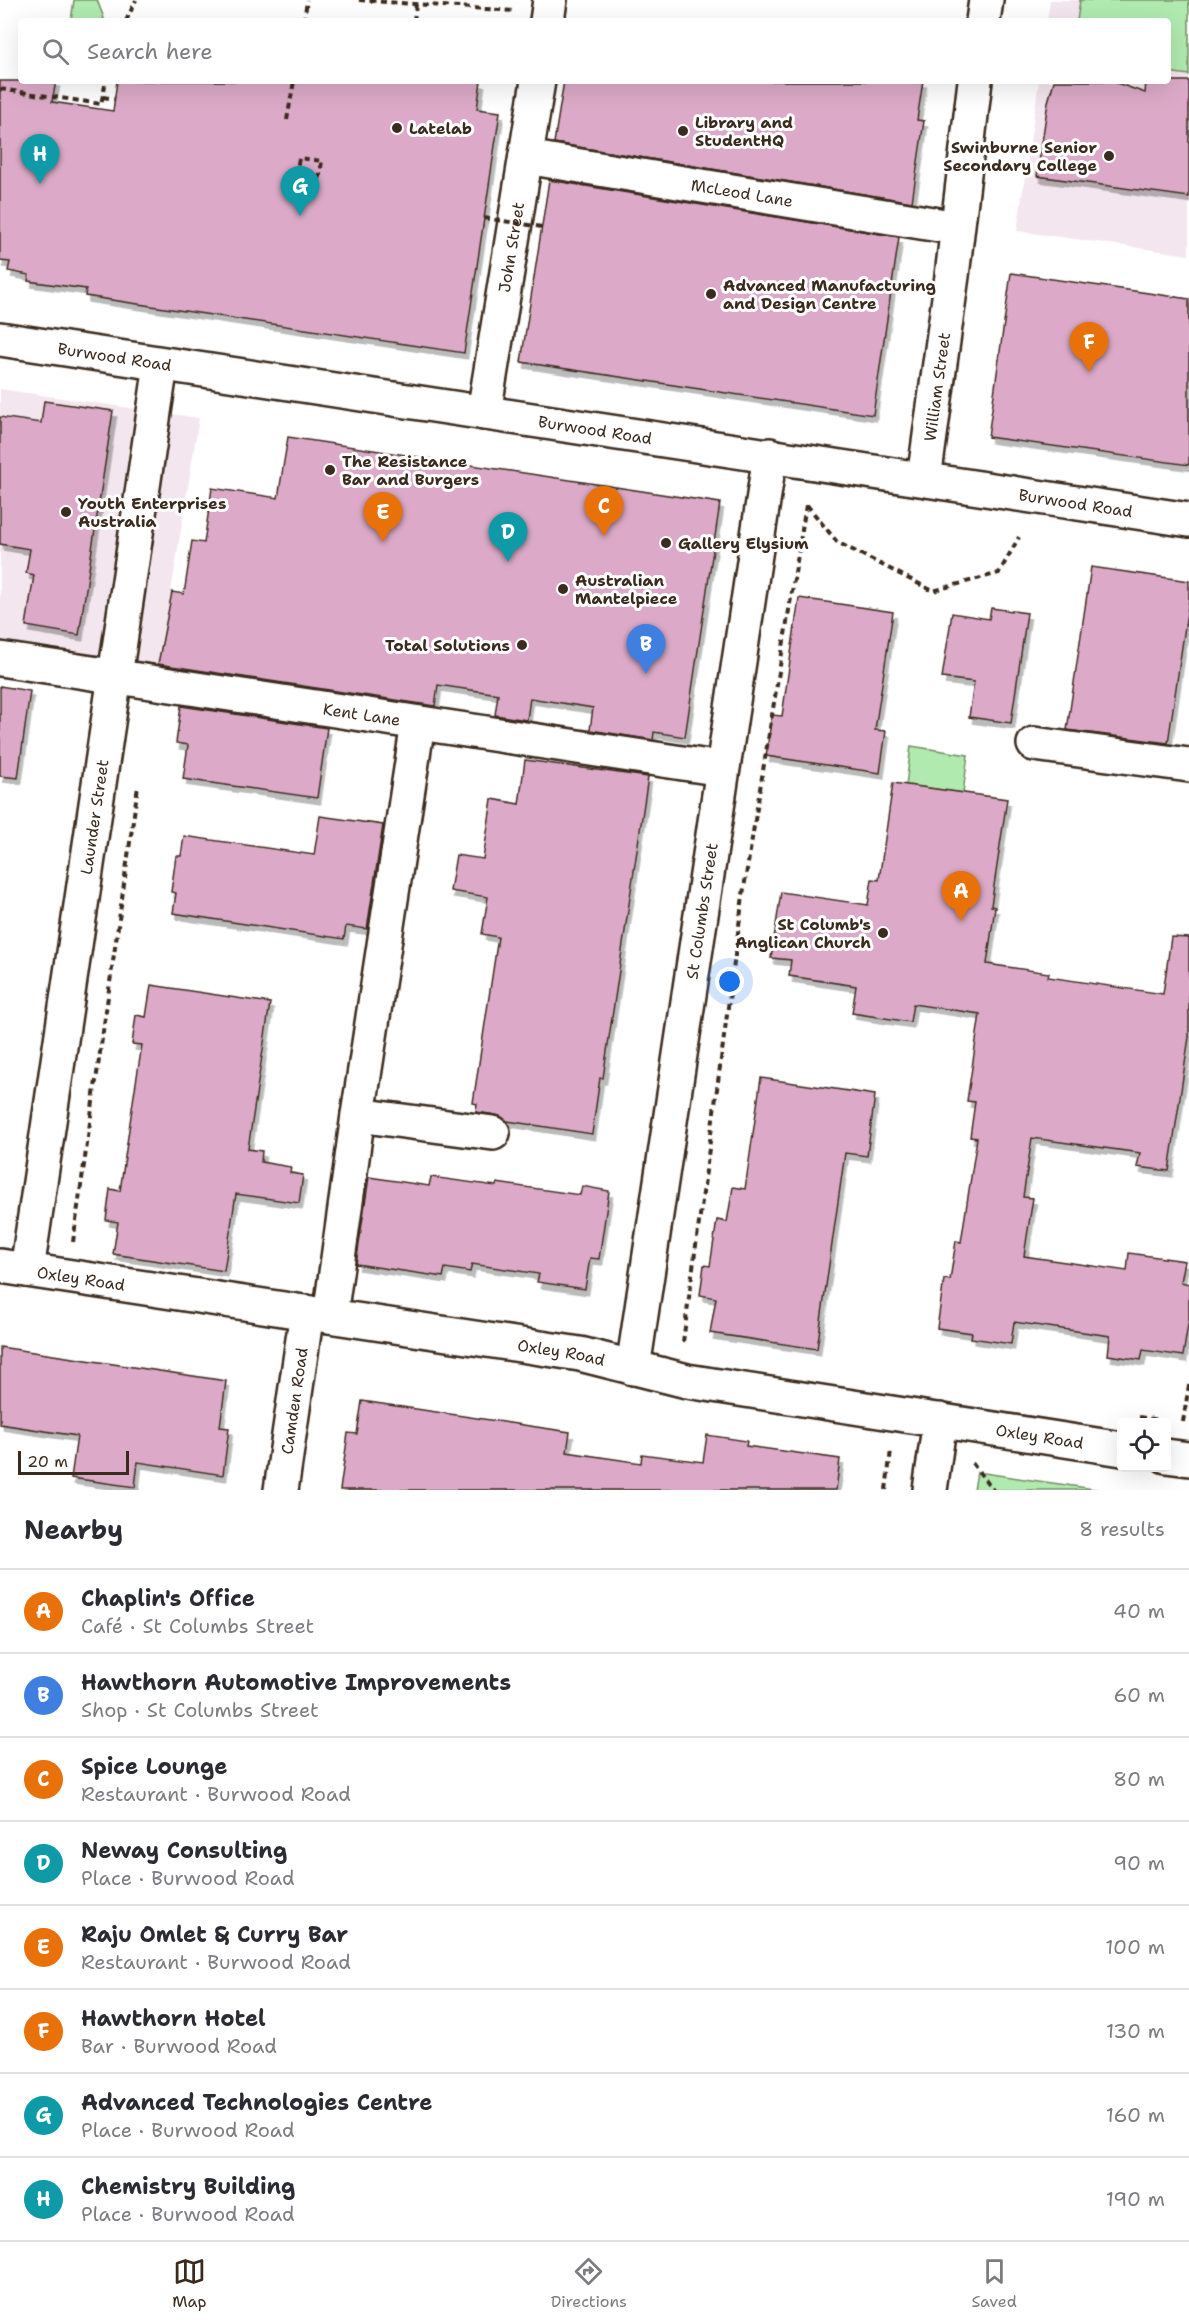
<!DOCTYPE html>
<html lang="en">
<head>
<meta charset="utf-8">
<style>
  :root { --surface:#fff; --page:#f7f7f7; --text:#2b2b33; --muted:#7c7c81; --line:#e1e1e2; --accent:#3b2a1e }
  body { margin:0; font-family:"Shantell Sans",sans-serif; background:var(--page); color:var(--text) }
  .controls { position:absolute; right:18px; bottom:18px; display:grid; overflow:hidden; border-radius:6px; box-shadow:0 6px 24px #0002 }
  .controls button { width:54px; height:54px; display:grid; place-items:center; padding:0; border:0; border-bottom:2px solid var(--line); background:var(--surface); color:var(--text); font:30px sans-serif }
  .scale { position:absolute; left:18px; bottom:15px; width:111px; box-sizing:border-box; padding-left:6px; border:3px solid #3b2a1e; border-top:0; font-size:16px; line-height:21px; white-space:nowrap; color:#3b2a1e; -webkit-text-stroke:4px #fff; paint-order:stroke }
  .you { position:absolute; left:730px; top:982px; width:21px; height:21px; margin:-15px; border:4px solid #fff; border-radius:50%; background:#1a73e8; box-shadow:0 0 0 9px #1a73e833 }
  .badge { display:grid; place-items:center; width:39px; height:39px; border-radius:50%; background:var(--accent); color:#fff; font-size:20px; font-weight:700 }
  .pin { position:absolute; translate:-50% -50px; filter:drop-shadow(0 2px 3px #0008) }
  .pin::after { content:''; position:absolute; top:32px; width:21px; height:18px; background:inherit; clip-path:polygon(0 0,100% 0,50% 100%) }
  .list { margin:0; padding:0; list-style:none }
  h2 { display:flex; justify-content:space-between; align-items:center; height:78px; margin:0; padding:0 24px; font-size:26px }
  h2 small { font-size:20px; font-weight:400; color:var(--muted) }
  .list li { display:grid; grid-template-columns:39px 1fr auto; gap:18px; align-items:center; box-sizing:border-box; height:84px; padding:0 24px; border-top:2px solid var(--line) }
  .list b { display:block; font-size:22px; white-space:nowrap }
  .list p { margin:0; font-size:20px; white-space:nowrap; color:var(--muted) }
  .list em { font-size:20px; font-style:normal; color:var(--muted) }
  .icon { flex:none; width:33px; height:33px; fill:none; stroke:currentColor; stroke-width:2; stroke-linecap:round; stroke-linejoin:round }
  .map { position:relative; flex:none; width:1189px; height:1490px; overflow:hidden }
  .search { position:absolute; background:var(--surface); box-shadow:0 6px 24px #0002; left:18px; right:18px; top:18px; height:66px; display:flex; align-items:center; gap:15px; box-sizing:border-box; padding:0 21px; border-radius:6px; color:var(--muted); font-size:22px }
  .sheet { height:750px; background:var(--surface) }
  nav { display:flex; justify-content:space-around; align-items:center; box-sizing:border-box; height:84px; border-top:2px solid var(--line); background:var(--surface); font-size:16px; color:var(--muted) }
  nav a { display:grid; justify-items:center; gap:3px }
  nav .on { color:var(--accent) }
  .map>svg:first-child { display:block }
  .built { fill:#f4e6ee }
  .green { fill:#b0eaaf; stroke:#768a66; stroke-width:1.5 }
  .building { fill:#dcaac8; stroke:#3b2a1e; stroke-width:1.5; filter:url(#shadow) }
  .lines { fill:none; stroke-linecap:round; stroke-linejoin:round }
  .minor-casing { stroke:#3b2a1e; stroke-width:38 }
  .major-casing { stroke:#3b2a1e; stroke-width:38 }
  .path { stroke:#3b2a1e; stroke-width:4; stroke-dasharray:6 4.5; stroke-linecap:butt }
  .minor { stroke:#fff; stroke-width:33 }
  .major { stroke:#fff; stroke-width:33 }
  .path-bridge { stroke:#3b2a1e; stroke-width:4; stroke-dasharray:6 4.5; stroke-linecap:butt }
  .poi-dot { fill:#3b2a1e; stroke:#fff; stroke-width:2 }
  .labels { text-anchor:middle; stroke-width:6; stroke-linejoin:round; paint-order:stroke }
  .poi-label { font-size:16px; font-weight:bold; fill:#3b2a1e; stroke:#fff; text-anchor:start }
  .street-label { font-size:16px; fill:#3b2a1e; stroke:#fff }
</style>
</head>
<body>
<div class="map">
<svg width="1189" height="1490" viewBox="0 0 1189 1490">
  <defs>
    <filter id="shadow"><feDropShadow dx="3.5" dy="6" stdDeviation="0" flood-color="#0004"/></filter>
  </defs>
  <rect width="100%" height="100%" fill="#fff"/>
  <filter id="ink" filterUnits="userSpaceOnUse"><feTurbulence type="fractalNoise" baseFrequency=".0167" numOctaves="2"/><feDisplacementMap in="SourceGraphic" scale="12" xChannelSelector="R" yChannelSelector="G"/><feConvolveMatrix kernelMatrix="1 2 1 2 8 2 1 2 1" color-interpolation-filters="sRGB"/></filter>
  <g filter="url(#ink)">
    <!-- built -->
    <g class="built">
      <path d="M1050 0H1189V255L1017 231 1039 81H1168V21H1047Z"/>
      <path d="M0 389 199 418 158 673 0 662Z"/>
    </g>
    <!-- green -->
    <g class="green">
      <path d="M74 0H97L104 18 101 21H71Z"/>
      <path d="M1080 0H1189V75L1168 72V21H1077Z"/>
      <path d="M911 746 968 755 963 793 906 785Z"/>
      <path d="M977 1472 1101 1490H974Z"/>
    </g>
    <!-- building -->
    <g class="building">
      <path d="M0 81H56L52 102 113 111 117 81H481L477 109 500 112 464 353 85 296 86 289 28 281 29 275 8 271 10 262 0 261Z"/>
      <path d="M564 81H923L917 120 924 121 912 202 554 143Z"/>
      <path d="M1054 81H1111L1145 93 1146 81H1189V197L1037 176 1048 102Z"/>
      <path d="M549 180 899 237 873 415 521 362Z"/>
      <path d="M1011 273 1189 299V465L988 437Z"/>
      <path d="M44 401 113 411 79 635 26 626 34 575 26 573 30 549 0 544V417L41 423Z"/>
      <path d="M288 437 720 503 685 737 654 732 653 740 590 730 593 708 530 698 527 720 495 715 498 694 438 685 435 706 158 664 172 592 184 594 192 541 204 543 212 488 278 498Z"/>
      <path d="M1091 567 1189 581V599L1168 743 1067 730Z"/>
      <path d="M799 598 893 612 875 730 886 731 880 773 766 756 772 715 782 716Z"/>
      <path d="M991 608 1027 613 1011 723 969 717 974 682 942 678 952 613 989 619Z"/>
      <path d="M0 686 30 691 18 778 0 776Z"/>
      <path d="M181 706 327 728 317 798 183 779 188 745 176 743Z"/>
      <path d="M525 760 648 777 603 1078H600L592 1134 507 1121 496 1115 476 1112 477 1104 473 1103 498 937 482 934 488 897 450 891 456 855 483 859 492 799 519 804Z"/>
      <path d="M893 783 1007 799 991 906 995 907 987 964 1049 973 1048 977 1163 994 1171 937 1189 938V1037L1169 1171 1137 1167 1140 1153 1032 1138 1023 1197 1033 1198 1024 1256 1127 1271 1129 1253 1185 1261 1181 1282 1189 1284V1318L1183 1356 1143 1350 1141 1360 1108 1355 1110 1336 1014 1322 1011 1344 971 1338 972 1333 937 1328 944 1279 950 1280 956 1241 961 1242 977 1138 970 1137 975 1102 967 1101 980 1014 913 1004 910 1022 852 1013 856 986 789 976 791 960 771 958 781 892 868 905 872 879 879 880Z"/>
      <path d="M320 816 383 825 367 929 346 926 344 939 173 913 176 893 171 892 176 856H181L184 836 314 855Z"/>
      <path d="M151 985 270 1003 248 1149 262 1151 261 1162 291 1167 290 1173 303 1175 299 1203 236 1194 224 1271 113 1254 118 1222 106 1220 110 1189 120 1191 134 1095 142 1045 132 1044 136 1015 146 1017Z"/>
      <path d="M761 1078 875 1095 867 1156 845 1153 817 1349 710 1333 716 1298 700 1295 704 1265 710 1266 717 1220 727 1222 733 1187 745 1189Z"/>
      <path d="M369 1177 429 1186 431 1177 496 1186 497 1183 580 1195 582 1186 609 1191 599 1259 590 1258 585 1289 537 1282 539 1274 472 1264 470 1272 445 1268 443 1277 356 1264Z"/>
      <path d="M0 1347 226 1381 220 1427 229 1428 223 1475 138 1462 135 1487 71 1478 77 1436 0 1424Z"/>
      <path d="M362 1401 570 1432 567 1452 641 1463 642 1454 703 1462 707 1435 747 1441 746 1446 840 1459 836 1490H340L348 1433 357 1434Z"/>
    </g>
    <g class="lines">
      <!-- minor casing -->
      <g class="minor-casing">
        <g id="minor">
          <path d="M547 21 550 0"/>
          <path d="M983 21 986 0"/>
          <path id="s1" d="M526 157 957 228"/>
          <path id="s2" d="M484 413 538 81"/>
          <path id="s3" d="M924 479 952 276 975 81"/>
          <path id="s4" d="M0 659 722 769"/>
          <path d="M1034 744 1189 765"/>
          <path d="M358 1115 493 1133"/>
          <path id="s5" d="M0 1266 580 1354 687 1381 1122 1449"/>
          <path id="s6" d="M27 1270 161 365"/>
          <path d="M330 1316 358 1115 418 723"/>
          <path id="s7" d="M633 1368 770 455"/>
          <path d="M1166 1456 1189 1459"/>
          <path id="s8" d="M281 1490 307 1312"/>
          <path d="M930 1490 940 1420"/>
        </g>
      </g>
      <!-- major casing -->
      <g class="major-casing">
        <g id="major">
          <path id="s9" d="M0 339 1189 520"/>
        </g>
      </g>
      <!-- path -->
      <g class="path">
        <path d="M359 0 514 11"/>
        <path d="M126 21 136 0"/>
        <path d="M304 21 307 0"/>
        <path d="M414 21 416 4"/>
        <path d="M0 89 101 104 106 81"/>
        <path d="M103 97 115 99"/>
        <path d="M287 120 294 81"/>
        <path d="M296 175 299 158 322 161 319 181"/>
        <path d="M807 505 837 542 933 591 999 573 1019 537"/>
        <path d="M73 1242 138 786"/>
        <path d="M683 1342 744 888 806 505"/>
        <path d="M1139 1417 1159 1420"/>
        <path d="M1183 1422 1189 1385"/>
        <path d="M972 1463 993 1490"/>
        <path d="M886 1490 891 1450"/>
      </g>
      <!-- minor -->
      <use href="#minor" class="minor"/>
      <!-- major -->
      <use href="#major" class="major"/>
      <!-- path-bridge -->
      <path class="path-bridge" d="M484 218 542 227"/>
    </g>
  </g>
  <!-- markers -->
  <g class="poi-dot">
    <circle cx="397" cy="128" r="6"/>
    <circle cx="683" cy="131" r="6"/>
    <circle cx="1109" cy="156" r="6"/>
    <circle cx="711" cy="294" r="6"/>
    <circle cx="330" cy="470" r="6"/>
    <circle cx="66" cy="512" r="6"/>
    <circle cx="666" cy="543" r="6"/>
    <circle cx="563" cy="589" r="6"/>
    <circle cx="522" cy="645" r="6"/>
    <circle cx="883" cy="933" r="6"/>
  </g>
  <g class="labels">
    <!-- poi labels -->
    <g class="poi-label">
      <text x="695" y="128">Library and<tspan x="695" dy="18">StudentHQ</tspan></text>
      <text x="409" y="134">Latelab</text>
      <text x="1097" y="153" text-anchor="end">Swinburne Senior<tspan x="1097" dy="18">Secondary College</tspan></text>
      <text x="723" y="291">Advanced Manufacturing<tspan x="723" dy="18">and Design Centre</tspan></text>
      <text x="342" y="467">The Resistance<tspan x="342" dy="18">Bar and Burgers</tspan></text>
      <text x="78" y="509">Youth Enterprises<tspan x="78" dy="18">Australia</tspan></text>
      <text x="678" y="549">Gallery Elysium</text>
      <text x="575" y="586">Australian<tspan x="575" dy="18">Mantelpiece</tspan></text>
      <text x="510" y="651" text-anchor="end">Total Solutions</text>
      <text x="871" y="930" text-anchor="end">St Columb's<tspan x="871" dy="18">Anglican Church</tspan></text>
    </g>
    <!-- street labels -->
    <g class="street-label">
      <text dy="6" stroke="none"><textPath href="#s1" startOffset="219">McLeod Lane</textPath></text>
      <text dy="6" stroke="none"><textPath href="#s2" startOffset="168">John Street</textPath></text>
      <text dy="6" stroke="none"><textPath href="#s9" startOffset="116">Burwood Road</textPath></text>
      <text dy="6" stroke="none"><textPath href="#s3" startOffset="93">William Street</textPath></text>
      <text dy="6" stroke="none"><textPath href="#s9" startOffset="602">Burwood Road</textPath></text>
      <text dy="6" stroke="none"><textPath href="#s9" startOffset="1088">Burwood Road</textPath></text>
      <text dy="6" stroke="none"><textPath href="#s4" startOffset="366">Kent Lane</textPath></text>
      <text dy="6" stroke="none"><textPath href="#s6" startOffset="458">Launder Street</textPath></text>
      <text dy="6" stroke="none"><textPath href="#s7" startOffset="462">St Columbs Street</textPath></text>
      <text dy="6" stroke="none"><textPath href="#s5" startOffset="82">Oxley Road</textPath></text>
      <text dy="6" stroke="none"><textPath href="#s5" startOffset="568">Oxley Road</textPath></text>
      <text dy="6" stroke="none"><textPath href="#s8" startOffset="90">Camden Road</textPath></text>
      <text dy="6" stroke="none"><textPath href="#s5" startOffset="1054">Oxley Road</textPath></text>
    </g>
  </g>
</svg>
<div class="controls">
<button><svg class="icon" aria-label="locate" viewBox="0 0 24 24"><circle cx="12" cy="12" r="6"/><path d="M12 2v4M12 18v4M2 12h4M18 12h4"/></svg></button>
</div>
<div class="scale">20 m</div>
<div class="you"></div>
<div class="pin badge" style="left:961px;top:921px;background:#e8710a">A</div>
<div class="pin badge" style="left:646px;top:674px;background:#3f7fe0">B</div>
<div class="pin badge" style="left:604px;top:536px;background:#e8710a">C</div>
<div class="pin badge" style="left:508px;top:562px;background:#0f9aa8">D</div>
<div class="pin badge" style="left:383px;top:542px;background:#e8710a">E</div>
<div class="pin badge" style="left:1089px;top:372px;background:#e8710a">F</div>
<div class="pin badge" style="left:300px;top:216px;background:#0f9aa8">G</div>
<div class="pin badge" style="left:40px;top:184px;background:#0f9aa8">H</div>
<div class="search"><svg class="icon" aria-label="search" viewBox="0 0 24 24"><circle cx="10" cy="10" r="6"/><path d="M15 15l6 6"/></svg>Search here</div>
</div>
<section class="sheet">
<h2>Nearby<small>8 results</small></h2>
<ul class="list">
<li><span class="badge" style="background:#e8710a">A</span><div><b>Chaplin's Office</b><p>Café · St Columbs Street</p></div><em>40 m</em></li>
<li><span class="badge" style="background:#3f7fe0">B</span><div><b>Hawthorn Automotive Improvements</b><p>Shop · St Columbs Street</p></div><em>60 m</em></li>
<li><span class="badge" style="background:#e8710a">C</span><div><b>Spice Lounge</b><p>Restaurant · Burwood Road</p></div><em>80 m</em></li>
<li><span class="badge" style="background:#0f9aa8">D</span><div><b>Neway Consulting</b><p>Place · Burwood Road</p></div><em>90 m</em></li>
<li><span class="badge" style="background:#e8710a">E</span><div><b>Raju Omlet &amp; Curry Bar</b><p>Restaurant · Burwood Road</p></div><em>100 m</em></li>
<li><span class="badge" style="background:#e8710a">F</span><div><b>Hawthorn Hotel</b><p>Bar · Burwood Road</p></div><em>130 m</em></li>
<li><span class="badge" style="background:#0f9aa8">G</span><div><b>Advanced Technologies Centre</b><p>Place · Burwood Road</p></div><em>160 m</em></li>
<li><span class="badge" style="background:#0f9aa8">H</span><div><b>Chemistry Building</b><p>Place · Burwood Road</p></div><em>190 m</em></li>
</ul>
</section>
<nav>
<a class="on"><svg class="icon" aria-label="map" viewBox="0 0 24 24"><path d="M3 6l6-2 6 2 6-2v14l-6 2-6-2-6 2zM9 4v14M15 6v14"/></svg>Map</a>
<a><svg class="icon" aria-label="directions" viewBox="0 0 24 24"><path d="M12 3l9 9-9 9-9-9zM9 14v-3h6M13 9l2 2-2 2"/></svg>Directions</a>
<a><svg class="icon" aria-label="saved" viewBox="0 0 24 24"><path d="M7 4h10v16l-5-4-5 4z"/></svg>Saved</a>
</nav>
</body>
</html>
